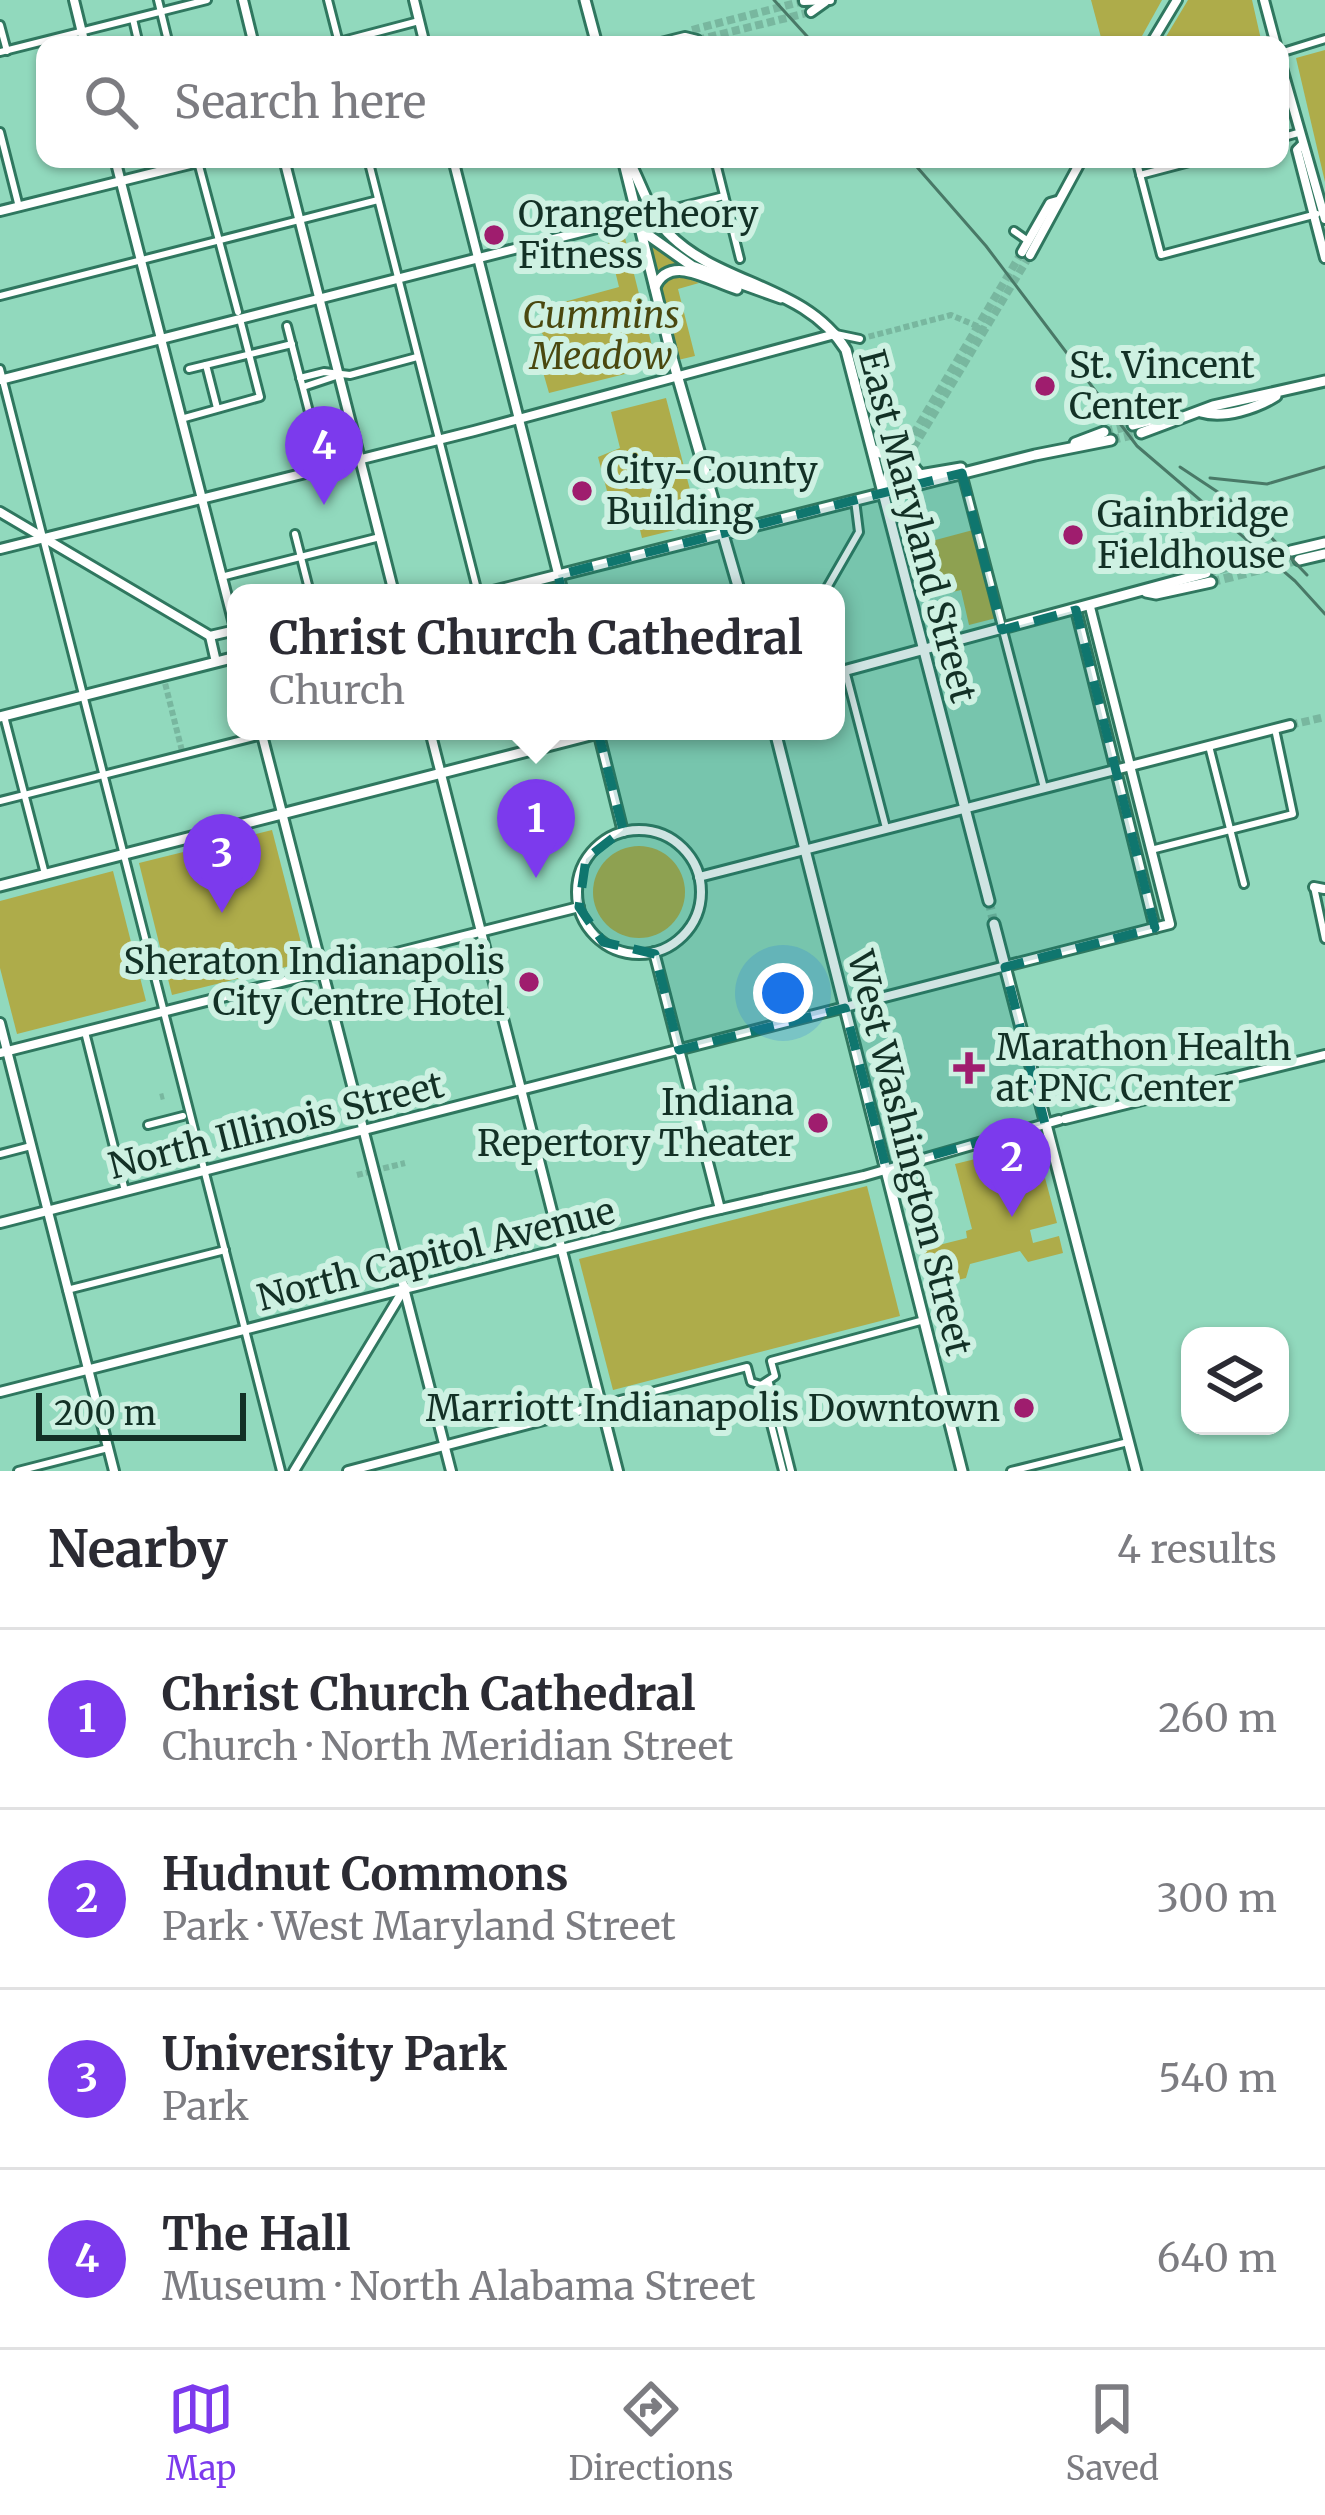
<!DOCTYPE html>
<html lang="en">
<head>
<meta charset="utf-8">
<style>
  :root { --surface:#fff; --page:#f2f2f3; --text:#2b2b33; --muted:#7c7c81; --line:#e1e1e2; --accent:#7c3aed }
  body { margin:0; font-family:Merriweather,serif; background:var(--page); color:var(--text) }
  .controls { position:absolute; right:36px; bottom:36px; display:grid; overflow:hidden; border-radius:24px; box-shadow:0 3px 9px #0004 }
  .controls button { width:108px; height:108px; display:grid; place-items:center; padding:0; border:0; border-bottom:3px solid var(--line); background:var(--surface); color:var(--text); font:60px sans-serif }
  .scale { position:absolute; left:36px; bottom:30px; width:210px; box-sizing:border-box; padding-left:12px; border:6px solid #133126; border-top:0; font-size:33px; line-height:42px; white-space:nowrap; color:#133126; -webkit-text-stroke:9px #cef1e2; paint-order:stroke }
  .you { position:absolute; left:783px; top:993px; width:42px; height:42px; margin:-30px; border:9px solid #fff; border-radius:50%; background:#1a73e8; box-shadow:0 0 0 18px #1a73e833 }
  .badge { display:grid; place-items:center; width:78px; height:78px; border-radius:50%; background:var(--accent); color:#fff; font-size:39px; font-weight:700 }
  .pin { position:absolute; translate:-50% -99px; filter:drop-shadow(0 3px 6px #0008) }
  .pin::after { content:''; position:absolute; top:63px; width:42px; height:36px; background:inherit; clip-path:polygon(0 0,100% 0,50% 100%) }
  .popup { position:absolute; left:227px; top:584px; width:618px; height:156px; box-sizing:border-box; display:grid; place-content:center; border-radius:24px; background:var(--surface); filter:drop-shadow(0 3px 9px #0005); font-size:39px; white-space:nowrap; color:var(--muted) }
  .popup b { font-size:45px; color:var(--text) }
  .popup::after { content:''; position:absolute; left:50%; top:100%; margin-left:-24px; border:24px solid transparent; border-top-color:var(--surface) }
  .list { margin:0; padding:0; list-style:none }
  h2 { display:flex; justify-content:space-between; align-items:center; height:156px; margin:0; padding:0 48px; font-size:51px }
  h2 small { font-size:39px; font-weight:400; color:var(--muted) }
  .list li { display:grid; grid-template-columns:78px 1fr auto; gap:36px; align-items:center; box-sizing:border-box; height:180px; padding:0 48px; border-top:3px solid var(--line) }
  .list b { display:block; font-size:45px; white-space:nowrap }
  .list p { margin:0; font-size:39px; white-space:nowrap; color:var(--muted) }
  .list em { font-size:39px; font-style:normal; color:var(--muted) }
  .icon { flex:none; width:66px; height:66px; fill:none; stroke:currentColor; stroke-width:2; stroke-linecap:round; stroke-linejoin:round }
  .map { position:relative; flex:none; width:1325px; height:1471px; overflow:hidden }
  .search { position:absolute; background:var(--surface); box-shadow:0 3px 9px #0004; left:36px; right:36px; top:36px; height:132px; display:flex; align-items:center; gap:30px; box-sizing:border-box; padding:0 42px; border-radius:24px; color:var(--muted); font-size:45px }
  .sheet { height:876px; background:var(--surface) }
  nav { display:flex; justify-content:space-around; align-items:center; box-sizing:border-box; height:168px; border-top:3px solid var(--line); background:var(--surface); font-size:33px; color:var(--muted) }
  nav a { display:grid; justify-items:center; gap:6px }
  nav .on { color:var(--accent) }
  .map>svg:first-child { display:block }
  .green { fill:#aeac4a }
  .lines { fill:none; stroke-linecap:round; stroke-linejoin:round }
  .street-tunnel { stroke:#78b79f; stroke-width:6; stroke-dasharray:6 3; stroke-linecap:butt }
  .secondary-tunnel { stroke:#78b79f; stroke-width:8; stroke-dasharray:8 4; stroke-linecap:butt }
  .primary-tunnel { stroke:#78b79f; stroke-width:9; stroke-dasharray:9 4.5; stroke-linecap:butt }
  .street-casing { stroke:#2f775f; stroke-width:12 }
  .secondary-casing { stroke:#2f775f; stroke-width:14 }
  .primary-casing { stroke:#2f775f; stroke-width:15 }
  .street { stroke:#fff; stroke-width:6 }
  .secondary { stroke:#fff; stroke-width:8 }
  .primary { stroke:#fff; stroke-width:9 }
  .rail { stroke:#497967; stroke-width:3 }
  .marked { fill:#0f766e; fill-opacity:0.2; stroke:#0f766e; stroke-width:9; stroke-dasharray:24 15; stroke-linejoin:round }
  .poi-dot { fill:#9f1d6e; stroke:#cef1e2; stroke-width:4.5 }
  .labels { text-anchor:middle; stroke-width:12; stroke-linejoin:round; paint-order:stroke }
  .poi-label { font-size:36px; fill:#133126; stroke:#cef1e2; text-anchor:start }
  .park-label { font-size:36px; font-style:italic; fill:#4a480f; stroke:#cef1e2 }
  .street-label { font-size:36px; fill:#133126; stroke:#cef1e2 }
</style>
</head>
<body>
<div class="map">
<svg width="1325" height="1471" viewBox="0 0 1325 1471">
  <rect width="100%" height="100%" fill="#91d9bd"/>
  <!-- green -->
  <g class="green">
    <path d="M1091 0H1162L1137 45H1103Z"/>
    <path d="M1188 0H1252L1262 44 1161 45Z"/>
    <path d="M1325 50V182L1296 58Z"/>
    <path d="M625 238 657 366 549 393 541 365 547 341 538 327 553 305 619 287 608 242Z"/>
    <path d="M646 241 678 263 679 275 699 283 678 289 695 356 678 360Z"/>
    <path d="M666 398 699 524 642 538 633 501 611 506 598 457 620 448 611 412Z"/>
    <path d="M973 530 976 543 984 541 1004 616 969 625 961 590 927 598 913 546Z"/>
    <path d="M272 830 306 962 172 995 139 863Z"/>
    <circle cx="639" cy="892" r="46"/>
    <path d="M113 871 146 1001 17 1034 0 968V901Z"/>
    <path d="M1036 1144 1057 1223 1030 1230 1033 1243 1059 1236 1063 1253 1028 1262 1020 1251 970 1264 966 1278 933 1286 928 1269 949 1263 946 1251 925 1257 923 1249 967 1238 966 1231 972 1229 955 1164Z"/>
    <path d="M867 1186 900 1316 613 1390 579 1259Z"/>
  </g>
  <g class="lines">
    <!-- street-tunnel -->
    <g class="street-tunnel">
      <path d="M860 339 951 315 986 330"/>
      <path d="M163 675 183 755"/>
      <path d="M160 1097 164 1096"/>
      <path d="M357 1175 405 1163"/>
    </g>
    <!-- secondary-tunnel -->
    <g class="secondary-tunnel">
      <path d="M692 30 804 1"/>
      <path d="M697 40 811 12"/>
      <path d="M901 455 1022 252"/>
      <path d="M907 458 1030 255"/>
      <path d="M1290 725 1325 717"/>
    </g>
    <!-- primary-tunnel -->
    <g class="primary-tunnel">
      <path d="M1104 432 1133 425"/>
      <path d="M1111 440 1141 433"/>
      <path d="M1206 573 1291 551"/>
      <path d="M1211 582 1299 560"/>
      <path d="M989 901 994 924"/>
    </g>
    <!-- street casing -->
    <g class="street-casing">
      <g id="street">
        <path d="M158 0 169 45"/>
        <path d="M328 0 339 43"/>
        <path d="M133 19 139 45"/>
        <path d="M0 25 7 51"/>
        <path d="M339 42 419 21"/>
        <path d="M0 52 207 0"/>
        <path d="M1280 53 1325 39"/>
        <path d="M0 132 19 207"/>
        <path d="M1280 138 1298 133"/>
        <path d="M368 159 478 593"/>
        <path d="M715 159 740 259"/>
        <path d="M1136 159 1161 255 1317 214"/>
        <path d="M198 162 238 312"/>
        <path d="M1140 175 1201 159"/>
        <path d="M636 218 724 196"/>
        <path d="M1014 231 1028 241"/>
        <path d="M0 296 378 200"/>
        <path d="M287 326 318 447"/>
        <path d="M836 334 860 339"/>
        <path d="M206 365 217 408"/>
        <path d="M0 369 281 1471"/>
        <path d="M189 369 292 344"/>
        <path d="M300 378 324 372 350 375 417 357"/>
        <path d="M303 387 336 376"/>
        <path d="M181 419 260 397 240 319"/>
        <path d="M962 473 1044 788"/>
        <path d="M295 534 310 593"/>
        <path d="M221 577 380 537"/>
        <path d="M824 593 859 532 855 500"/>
        <path d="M845 670 886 828"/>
        <path d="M4 716 45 874"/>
        <path d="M1209 746 1244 884"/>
        <path d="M0 801 262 735"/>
        <path d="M1151 850 1293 814 1275 729"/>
        <path d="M1314 887 1325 939"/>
        <path d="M85 1032 125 1191"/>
        <path d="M148 1125 183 1116"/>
        <path d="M0 1154 31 1146"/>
        <path d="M67 1290 225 1250"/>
        <path d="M769 1383 791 1471"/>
        <path d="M761 1385 783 1471"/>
        <path d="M601 1405 747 1367 751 1382 761 1385 775 1376 771 1361 924 1320"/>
        <path d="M18 1471 108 1448"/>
        <path d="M1011 1471 1128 1442"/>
      </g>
    </g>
    <!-- secondary casing -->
    <g class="secondary-casing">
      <g id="secondary">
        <path d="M74 0 85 45"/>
        <path d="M243 0 254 45"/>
        <path d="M414 0 425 45"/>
        <path d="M1264 0 1276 45"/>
        <path d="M804 1 830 0"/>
        <path d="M811 12 825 2"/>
        <path d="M653 45 685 37 697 40"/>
        <path d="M1150 45 1177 0"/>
        <path d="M1280 61 1325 219"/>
        <path d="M1302 145 1297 150 1325 258"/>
        <path d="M115 159 236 632"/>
        <path d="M284 159 394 593"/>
        <path d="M453 159 563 593"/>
        <path d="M0 211 210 159"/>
        <path d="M1022 252 1050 203 1057 201"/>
        <path d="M1030 255 1082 159"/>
        <path d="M0 380 636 218"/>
        <path d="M888 486 907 458"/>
        <path d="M884 490 888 474 901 456"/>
        <path d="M0 512 210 636 236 630"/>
        <path d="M0 549 474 431 835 334"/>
        <path d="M1076 610 1155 928"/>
        <path d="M210 636 216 662"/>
        <path d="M261 731 451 1471"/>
        <path d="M430 731 618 1471"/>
        <path d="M598 731 623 832"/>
        <circle cx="639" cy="892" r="62"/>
        <path d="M699 877 1290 725"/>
        <path d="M1314 887 1324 889"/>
        <path d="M654 952 720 1209"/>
        <path d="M0 1023 114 1471"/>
        <path d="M0 1053 579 907"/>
        <path d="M1065 1119 1325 1055"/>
        <path d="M0 1223 1170 924 1090 607"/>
        <path d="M0 1392 703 1213 864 1176 1059 1120"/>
        <path d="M294 1471 404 1289"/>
        <path d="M348 1471 601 1405"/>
      </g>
    </g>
    <!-- primary casing -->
    <g class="primary-casing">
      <g id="primary">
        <path d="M585 0 597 45"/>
        <path d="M623 159 673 361 740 593"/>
        <path d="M628 159C642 185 648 211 668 233 719 286 805 284 846 350L989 901"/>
        <path d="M641 230 692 266 781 298"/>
        <path d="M655 287C670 253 710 281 737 289"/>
        <path d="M1201 412C1224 419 1257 408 1276 396"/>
        <path d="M1133 425 1159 418 1174 419"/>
        <path d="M1141 433 1213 406 1325 381"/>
        <path d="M1075 443 1104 432"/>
        <path d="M874 450 888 456 901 455"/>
        <path d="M907 458 920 475 961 468"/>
        <path d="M1291 551 1325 543"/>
        <path d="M1299 560 1325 554"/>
        <path d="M1146 592 1156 594 1211 582"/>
        <path d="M487 593 1035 455 1111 440"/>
        <path d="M836 673 1206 573"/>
        <path d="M0 717 236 657"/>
        <path d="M775 731 962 1471"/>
        <path d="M0 886 606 731"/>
        <path d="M994 924 1136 1471"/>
      </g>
    </g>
    <!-- street -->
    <use href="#street" class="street"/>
    <!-- secondary -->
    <use href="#secondary" class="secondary"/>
    <!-- primary -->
    <use href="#primary" class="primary"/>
    <!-- rail -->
    <g class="rail">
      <path d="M774 0 815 45"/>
      <path d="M910 159 986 246 1137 446 1295 581 1325 614"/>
      <path d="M1180 467 1245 510 1307 575"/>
      <path d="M1210 478 1267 484 1325 467"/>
    </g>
  </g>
  <!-- marked area -->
  <path class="marked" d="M962 473 1002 630 1076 610 1155 928 1005 967 1045 1124 886 1168 845 1008 679 1050 655 954 603 942 579 907 586 859 623 830 558 575Z"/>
  <!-- markers -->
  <g class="poi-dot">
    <circle cx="494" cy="235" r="12"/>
    <circle cx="1045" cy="386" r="12"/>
    <circle cx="582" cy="491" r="12"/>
    <circle cx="1073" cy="535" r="12"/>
    <circle cx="529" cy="982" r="12"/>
    <path d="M963 1050h12v12h12v12h-12v12h-12v-12h-12v-12h12z"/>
    <circle cx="818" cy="1123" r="12"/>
    <circle cx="1024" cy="1408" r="12"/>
  </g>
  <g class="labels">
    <!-- poi labels -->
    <g class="poi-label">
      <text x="518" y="227">Orangetheory<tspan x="518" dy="41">Fitness</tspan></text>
      <text x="1069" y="378">St. Vincent<tspan x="1069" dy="41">Center</tspan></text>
      <text x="606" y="483">City-County<tspan x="606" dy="41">Building</tspan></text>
      <text x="1097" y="527">Gainbridge<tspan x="1097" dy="41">Fieldhouse</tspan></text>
      <text x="505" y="974" text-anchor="end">Sheraton Indianapolis<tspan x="505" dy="41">City Centre Hotel</tspan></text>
      <text x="996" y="1060">Marathon Health<tspan x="996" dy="41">at PNC Center</tspan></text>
      <text x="794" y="1115" text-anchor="end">Indiana<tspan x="794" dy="41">Repertory Theater</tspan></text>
      <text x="1000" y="1421" text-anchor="end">Marriott Indianapolis Downtown</text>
    </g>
    <!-- park labels -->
    <g class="park-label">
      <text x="601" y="328">Cummins<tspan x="601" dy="41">Meadow</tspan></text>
    </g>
    <!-- street labels -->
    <g class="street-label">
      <text transform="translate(918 526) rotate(75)" y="13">East Maryland Street</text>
      <text transform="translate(276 1125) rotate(-14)" y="13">North Illinois Street</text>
      <text transform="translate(910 1153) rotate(76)" y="13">West Washington Street</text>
      <text transform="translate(436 1254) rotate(-14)" y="13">North Capitol Avenue</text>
    </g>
  </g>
</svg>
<div class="controls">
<button><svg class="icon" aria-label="layers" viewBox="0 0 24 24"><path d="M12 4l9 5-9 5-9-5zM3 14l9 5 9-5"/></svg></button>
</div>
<div class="scale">200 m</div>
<div class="you"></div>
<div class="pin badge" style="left:536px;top:878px">1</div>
<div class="popup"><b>Christ Church Cathedral</b>Church</div>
<div class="pin badge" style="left:1012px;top:1217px">2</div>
<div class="pin badge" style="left:222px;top:913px">3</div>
<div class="pin badge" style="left:324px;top:505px">4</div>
<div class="search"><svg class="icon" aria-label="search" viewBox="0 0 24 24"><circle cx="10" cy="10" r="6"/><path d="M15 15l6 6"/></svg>Search here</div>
</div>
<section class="sheet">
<h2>Nearby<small>4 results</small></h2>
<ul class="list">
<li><span class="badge">1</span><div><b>Christ Church Cathedral</b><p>Church · North Meridian Street</p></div><em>260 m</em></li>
<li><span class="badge">2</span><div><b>Hudnut Commons</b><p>Park · West Maryland Street</p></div><em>300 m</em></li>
<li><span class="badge">3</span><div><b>University Park</b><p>Park</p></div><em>540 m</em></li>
<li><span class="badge">4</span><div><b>The Hall</b><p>Museum · North Alabama Street</p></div><em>640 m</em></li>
</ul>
</section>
<nav>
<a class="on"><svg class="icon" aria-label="map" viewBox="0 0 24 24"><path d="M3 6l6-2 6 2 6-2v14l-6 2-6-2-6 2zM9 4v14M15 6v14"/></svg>Map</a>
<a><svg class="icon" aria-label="directions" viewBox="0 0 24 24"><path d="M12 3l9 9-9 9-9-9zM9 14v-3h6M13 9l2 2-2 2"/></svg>Directions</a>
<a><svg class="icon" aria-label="saved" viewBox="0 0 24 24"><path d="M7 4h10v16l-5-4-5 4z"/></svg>Saved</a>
</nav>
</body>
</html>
